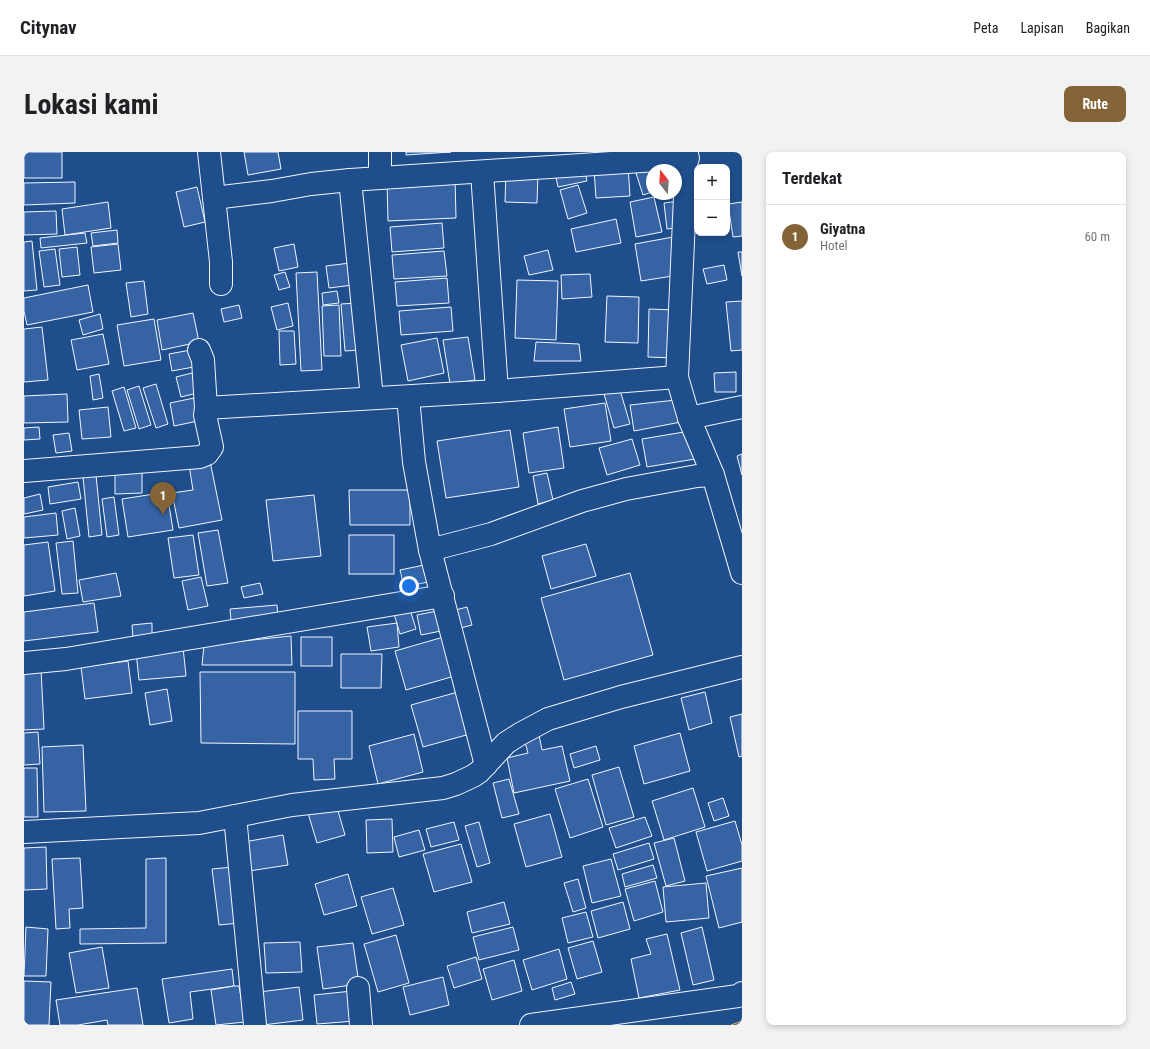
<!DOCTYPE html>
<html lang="id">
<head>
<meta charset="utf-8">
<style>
  :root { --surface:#fff; --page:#f2f2f2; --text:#202124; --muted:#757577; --line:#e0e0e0; --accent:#846436 }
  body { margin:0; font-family:"Roboto Condensed",sans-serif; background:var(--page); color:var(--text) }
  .controls { position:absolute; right:12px; top:12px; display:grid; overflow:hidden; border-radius:8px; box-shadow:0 2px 6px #0003 }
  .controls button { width:36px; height:36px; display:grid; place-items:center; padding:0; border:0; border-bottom:1px solid var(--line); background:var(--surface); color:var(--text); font:20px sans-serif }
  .compass { position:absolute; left:622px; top:12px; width:36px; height:36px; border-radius:50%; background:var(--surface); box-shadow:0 2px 6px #0003; rotate:343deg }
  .you { position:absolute; left:385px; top:434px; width:14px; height:14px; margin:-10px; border:3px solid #fff; border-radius:50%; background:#1a73e8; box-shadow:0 0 0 6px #1a73e833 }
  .badge { display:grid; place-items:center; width:26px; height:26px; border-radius:50%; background:var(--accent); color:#fff; font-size:13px; font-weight:700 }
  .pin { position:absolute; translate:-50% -33px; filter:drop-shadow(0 1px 2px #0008) }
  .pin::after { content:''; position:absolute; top:21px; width:14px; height:12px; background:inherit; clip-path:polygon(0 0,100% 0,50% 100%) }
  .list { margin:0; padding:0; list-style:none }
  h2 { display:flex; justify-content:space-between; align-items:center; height:52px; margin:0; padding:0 16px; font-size:17px }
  h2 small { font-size:13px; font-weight:400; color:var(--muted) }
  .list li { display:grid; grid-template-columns:26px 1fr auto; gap:12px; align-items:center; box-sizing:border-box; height:64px; padding:0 16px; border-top:1px solid var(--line) }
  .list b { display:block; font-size:15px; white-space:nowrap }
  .list p { margin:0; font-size:13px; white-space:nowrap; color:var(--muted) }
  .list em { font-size:13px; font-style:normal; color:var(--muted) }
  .map { position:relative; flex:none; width:718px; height:873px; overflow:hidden; border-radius:8px }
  header { display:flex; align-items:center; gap:24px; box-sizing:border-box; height:56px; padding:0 20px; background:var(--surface); border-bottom:1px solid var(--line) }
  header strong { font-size:19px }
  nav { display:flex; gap:22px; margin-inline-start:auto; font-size:14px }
  .intro { display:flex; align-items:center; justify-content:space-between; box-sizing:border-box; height:96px; padding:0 24px }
  h1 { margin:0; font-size:28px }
  .button { padding:10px 18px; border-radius:8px; background:var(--accent); color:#fff; font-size:14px; font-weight:700 }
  main { display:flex; gap:24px; padding:0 24px }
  aside { flex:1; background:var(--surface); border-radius:8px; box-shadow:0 2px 6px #0003 }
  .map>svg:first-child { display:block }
  .building { fill:#3563a3; stroke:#f2f6ff }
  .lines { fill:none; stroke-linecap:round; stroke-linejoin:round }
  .street-casing { stroke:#f2f6ff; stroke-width:24 }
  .street { stroke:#1f4e8c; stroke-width:22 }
  .power { stroke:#ffb74d; stroke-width:1; stroke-dasharray:14 3 2 3; stroke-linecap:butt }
</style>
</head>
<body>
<header>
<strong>Citynav</strong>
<nav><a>Peta</a><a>Lapisan</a><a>Bagikan</a></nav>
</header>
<div class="intro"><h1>Lokasi kami</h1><a class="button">Rute</a></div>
<main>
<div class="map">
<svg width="718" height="873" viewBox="0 0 718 873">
  <rect width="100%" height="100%" fill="#1f4e8c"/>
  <!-- building -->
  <g class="building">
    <rect x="0" y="0" width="38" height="26"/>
    <path d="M220 0H254L257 17 224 23Z"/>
    <path d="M382 0H427L382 3Z"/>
    <path d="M604 14 606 44 572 46 570 17Z"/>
    <path d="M560 15 563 29 534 35 531 20Z"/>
    <path d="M631 15 628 18V40L619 43 612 21Z"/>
    <path d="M482 20 514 21 513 51 481 50Z"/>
    <path d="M431 26 432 66 364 69 363 29Z"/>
    <path d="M51 30V51L0 53V31Z"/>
    <path d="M554 33 563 61 544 67 536 38Z"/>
    <path d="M173 35 181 70 160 75 152 40Z"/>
    <path d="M630 45 638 80 612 85 606 50Z"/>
    <path d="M655 49 659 75 643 77 640 51Z"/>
    <path d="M84 50 87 76 41 83 38 57Z"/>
    <path d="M718 50V84L709 85 704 52Z"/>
    <path d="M32 59 33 82 0 83V60Z"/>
    <path d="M592 67 597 91 552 100 547 77Z"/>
    <path d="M418 71 420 96 368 100 366 75Z"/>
    <path d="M93 78 94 91 69 94 67 81Z"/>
    <path d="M61 81 63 91 17 96 16 86Z"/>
    <path d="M649 85 655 123 617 129 611 92Z"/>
    <path d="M8 89 13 138 0 139V90Z"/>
    <path d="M94 92 97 118 70 121 67 95Z"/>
    <path d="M270 92 274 115 255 119 250 96Z"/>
    <path d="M53 95 56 123 38 125 35 97Z"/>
    <path d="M31 97 36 133 20 135 15 99Z"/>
    <path d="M524 98 529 118 505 123 500 104Z"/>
    <path d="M420 99 423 124 370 127 368 103Z"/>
    <path d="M714 100H718V124Z"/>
    <path d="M326 111 329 133 305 136 302 114Z"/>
    <path d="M700 113 703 128 683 132 679 117Z"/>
    <path d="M261 120 266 135 255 138 250 123Z"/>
    <path d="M293 120 298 218 277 219 272 121Z"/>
    <path d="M566 122 568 145 538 147 537 123Z"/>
    <path d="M423 126 425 151 373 154 371 130Z"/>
    <path d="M493 128 534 129 532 188 491 186Z"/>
    <path d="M120 129 124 162 107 165 102 131Z"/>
    <path d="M64 133 69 160 3 173 0 159V146Z"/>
    <path d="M313 139 315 151 299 153 298 141Z"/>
    <path d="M583 144 615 145 614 191 581 190Z"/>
    <path d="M718 149V198L707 199 702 150Z"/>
    <path d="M264 151 269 174 253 178 247 155Z"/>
    <path d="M333 151 337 198 321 199 317 152Z"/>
    <path d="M215 153 218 166 200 170 197 157Z"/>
    <path d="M315 153 317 204H300L298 154Z"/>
    <path d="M427 155 429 179 377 183 375 159Z"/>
    <path d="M625 157 652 158 651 206 624 205Z"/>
    <path d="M169 161 175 190 138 198 133 168Z"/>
    <path d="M76 162 79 177 59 183 55 168Z"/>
    <path d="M130 167 137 208 100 214 93 173Z"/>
    <path d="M18 175 24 228 0 230V177Z"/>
    <path d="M255 179H270L272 212 256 213Z"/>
    <path d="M79 182 85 212 53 218 47 188Z"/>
    <path d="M444 185 451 228 426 232 419 188Z"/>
    <path d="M413 186 420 221 384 229 377 193Z"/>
    <path d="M512 190 555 192 557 209H510Z"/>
    <path d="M172 197 175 214 148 219 145 202Z"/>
    <path d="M176 219 181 239 157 245 152 225Z"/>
    <path d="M712 220V240H691L690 221Z"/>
    <path d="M75 222 79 246 69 248 66 224Z"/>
    <path d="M132 232 144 272 132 276 119 236Z"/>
    <path d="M115 234 127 273 115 277 103 238Z"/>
    <path d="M100 235 112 276 100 279 88 239Z"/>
    <path d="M596 238 606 272 590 276 580 242Z"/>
    <path d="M43 242 44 270 0 271V244Z"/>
    <path d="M170 246 174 269 150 274 146 251Z"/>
    <path d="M652 248 657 270 610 279 606 253Z"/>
    <path d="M581 251 587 289 546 295 540 257Z"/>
    <path d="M84 255 87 285 58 287 55 258Z"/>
    <path d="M15 275 16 287 0 288V276Z"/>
    <path d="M534 275 540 316 505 321 499 281Z"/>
    <path d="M486 278 495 335 422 346 413 289Z"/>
    <path d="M666 279 671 307 623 315 618 287Z"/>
    <path d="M45 281 48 299 32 301 29 283Z"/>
    <path d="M608 287 616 313 583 323 575 296Z"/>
    <path d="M718 302V323L713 304Z"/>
    <path d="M186 309 198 368 155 376 148 341 169 338 165 313Z"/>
    <path d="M91 319H118V341L91 342Z"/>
    <path d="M523 321 529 348 514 352 509 324Z"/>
    <path d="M72 323 78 383 65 385 59 325Z"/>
    <path d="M54 330 57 347 26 352 24 335Z"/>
    <path d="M325 338H386V373H326Z"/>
    <path d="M143 340 149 378 104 385 98 347Z"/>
    <path d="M16 342 19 358 0 362V346Z"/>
    <path d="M290 343 297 404 249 409 242 348Z"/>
    <path d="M90 345 95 383 83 385 78 347Z"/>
    <path d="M51 356 56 384 43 387 38 359Z"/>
    <path d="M32 361 34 383 0 386V365Z"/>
    <path d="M194 378 204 431 183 434 174 381Z"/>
    <path d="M169 383 175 423 150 426 144 386Z"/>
    <rect x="325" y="383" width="45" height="39"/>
    <path d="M49 389 54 441 38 442 32 391Z"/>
    <path d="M24 390 31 439 0 444V393Z"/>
    <path d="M562 392 572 424 527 437 518 404Z"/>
    <path d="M405 412 409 429 380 435 376 418Z"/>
    <path d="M92 421 97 444 59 450 55 428Z"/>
    <path d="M606 421 629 503 540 528 517 446Z"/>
    <path d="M177 425 184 454 164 458 158 429Z"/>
    <path d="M236 431 239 442 220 446 217 435Z"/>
    <path d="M70 451 74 480 0 489V460Z"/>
    <path d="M384 451 392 477 376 482 368 455Z"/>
    <path d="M253 453 254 465 207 469 206 457Z"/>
    <path d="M443 455 448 473 429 478 424 460Z"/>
    <path d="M418 458 422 478 397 483 393 463Z"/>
    <path d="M128 471V487H109L108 473Z"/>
    <path d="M373 471 375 495 347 499 343 475Z"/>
    <path d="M267 484 268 513H178L180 493Z"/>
    <path d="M423 484 434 523 382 538 371 499Z"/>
    <rect x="277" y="485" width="31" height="29"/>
    <path d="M159 495 162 524 115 528 112 500Z"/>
    <path d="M317 502H358L357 536H317Z"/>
    <path d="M104 509 108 541 61 547 57 515Z"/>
    <path d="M17 517 20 577 0 578V518Z"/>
    <path d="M176 520H271V592L177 591Z"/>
    <path d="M143 537 148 569 126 573 121 541Z"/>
    <path d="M434 540 446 582 399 595 387 553Z"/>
    <path d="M681 540 688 571 665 578 657 546Z"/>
    <path d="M274 559H328V607H310L311 627 290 628 289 607H274Z"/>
    <path d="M718 562V604L715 605 706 565Z"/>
    <path d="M14 580 16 612 0 613V581Z"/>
    <path d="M656 581 666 619 620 632 610 594Z"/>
    <path d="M390 582 399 620 354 632 345 594Z"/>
    <path d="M515 583 518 598 538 594 546 629 490 641 483 606 504 601 500 586Z"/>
    <path d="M59 593 62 659 20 660 18 595Z"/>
    <path d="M572 594 576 608 550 616 546 602Z"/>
    <path d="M595 615 610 665 582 673 568 623Z"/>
    <path d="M0 616H13L14 665H0Z"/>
    <path d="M485 627 495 662 478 666 469 631Z"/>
    <path d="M564 627 579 675 546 686 531 637Z"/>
    <path d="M669 636 681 675 640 688 628 649Z"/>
    <path d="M699 646 705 664 690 669 684 651Z"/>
    <path d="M312 652 321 683 293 691 284 661Z"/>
    <path d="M526 662 538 705 502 715 490 672Z"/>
    <path d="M621 665 628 684 592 696 585 676Z"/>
    <path d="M368 667 369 700 343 701 342 668Z"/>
    <path d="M711 669 718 693V709L683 719 672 680Z"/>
    <path d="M430 670 435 688 407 695 402 677Z"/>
    <path d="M455 670 466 711 453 715 441 674Z"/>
    <path d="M395 678 401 698 375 705 370 685Z"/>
    <path d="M259 683 264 713 225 719 220 690Z"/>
    <path d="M650 686 661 729 642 734 630 691Z"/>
    <path d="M625 691 630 707 594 718 589 702Z"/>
    <path d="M437 692 448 730 410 740 399 702Z"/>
    <path d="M22 695 23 737 0 738V696Z"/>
    <path d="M56 706 59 756 45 757 46 776 32 777 28 707Z"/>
    <path d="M142 706V791L56 792V777L122 776V707Z"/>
    <path d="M587 707 597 744 568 751 559 714Z"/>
    <path d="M629 713 633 726 601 735 598 722Z"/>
    <path d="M209 715 215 771 195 773 188 717Z"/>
    <path d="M718 716V770L695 776 682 724Z"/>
    <path d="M324 722 333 754 300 763 291 732Z"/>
    <path d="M554 727 562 756 549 760 540 731Z"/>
    <path d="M631 729 639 760 610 769 601 737Z"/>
    <path d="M682 731 685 766 642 770 639 735Z"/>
    <path d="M369 736 380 773 348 782 337 745Z"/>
    <path d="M480 750 486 772 448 781 443 760Z"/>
    <path d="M599 750 606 777 574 786 567 759Z"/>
    <path d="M562 760 569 785 544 791 538 766Z"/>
    <path d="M2 775 24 777 22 824H0Z"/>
    <path d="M489 775 495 798 455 808 449 785Z"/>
    <path d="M678 775 690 828 669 833 657 781Z"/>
    <path d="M643 782 656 838 615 846 607 807 627 802 622 787Z"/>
    <path d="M372 783 385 831 354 840 340 792Z"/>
    <path d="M569 789 578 820 553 827 544 796Z"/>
    <path d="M276 790 278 820 242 821 240 791Z"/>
    <path d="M329 791 335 832 299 837 293 795Z"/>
    <path d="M78 795 85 836 52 841 45 801Z"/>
    <path d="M535 797 543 827 508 838 499 808Z"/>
    <path d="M452 805 458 827 430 836 423 814Z"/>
    <path d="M490 808 498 839 468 848 459 817Z"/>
    <path d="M208 817 210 834 166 840 169 867 145 871 138 827Z"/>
    <path d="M419 825 425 853 386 863 379 835Z"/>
    <path d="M0 829 27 830 25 873H0Z"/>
    <path d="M547 830 551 842 531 848 528 836Z"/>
    <path d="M210 834H215L221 870 192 873 187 838Z"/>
    <path d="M275 835 279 868 239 873 235 840Z"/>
    <path d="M113 836 119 873H84L83 868 54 873H36L32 848Z"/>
    <path d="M328 839 331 869 293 872 290 843Z"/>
  </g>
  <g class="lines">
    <!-- street casing -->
    <g class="street-casing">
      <g id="street">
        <path d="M185 0 197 110V132"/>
        <path d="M356 0V26"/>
        <path d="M663 0 653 225 665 266 689 323 718 421"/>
        <path d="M458 20 473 239"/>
        <path d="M326 28 348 246"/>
        <path d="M190 46 248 39 287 32 326 28 664 6"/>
        <path d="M175 198 179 208 182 256"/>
        <path d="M384 245 390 310 406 398 462 613"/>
        <path d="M665 266 718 255"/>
        <path d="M0 319 176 305 183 302 188 295 181 263 182 256 473 239 653 225"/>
        <path d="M406 398 467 382 558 349 602 337 673 324 689 323"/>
        <path d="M0 511 42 507 419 444"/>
        <path d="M211 664 231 873"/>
        <path d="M0 680 175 671 268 653 419 636 432 632 449 624 455 620 482 591 496 582 524 567 597 545 718 515"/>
        <path d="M334 836 337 873"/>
        <path d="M507 873 714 844 718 841"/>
      </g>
    </g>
    <!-- street -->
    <use href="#street" class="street"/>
    <!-- power -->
    <path class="power" d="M707 873 718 869"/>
  </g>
</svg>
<div class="controls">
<button>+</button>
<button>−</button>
</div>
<svg class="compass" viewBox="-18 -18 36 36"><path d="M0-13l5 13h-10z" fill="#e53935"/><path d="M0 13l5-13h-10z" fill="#757577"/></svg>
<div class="you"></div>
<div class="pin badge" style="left:139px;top:363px">1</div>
</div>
<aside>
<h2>Terdekat<small></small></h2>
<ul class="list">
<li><span class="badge">1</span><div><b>Giyatna</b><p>Hotel</p></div><em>60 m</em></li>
</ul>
</aside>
</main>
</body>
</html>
